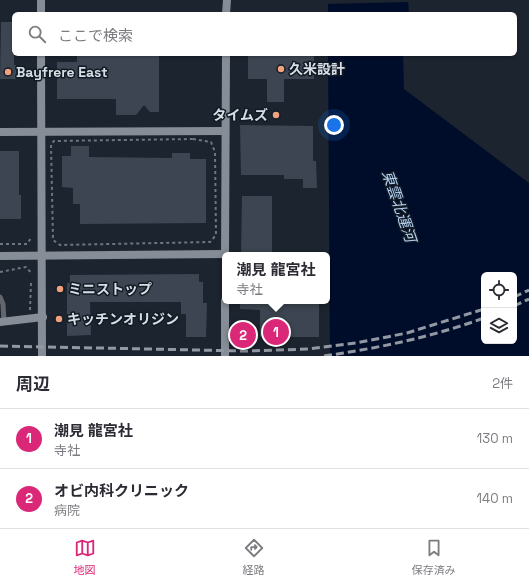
<!DOCTYPE html>
<html lang="ja">
<head>
<meta charset="utf-8">
<style>
  :root { --surface:#fff; --page:#f2f2f3; --text:#2b2b33; --muted:#7c7c81; --line:#e1e1e2; --accent:#db2777 }
  body { margin:0; font-family:"Space Grotesk","Noto Sans JP",sans-serif; background:var(--page); color:var(--text) }
  .controls { position:absolute; right:12px; bottom:12px; display:grid; overflow:hidden; border-radius:6px; box-shadow:0 1px 3px #0004 }
  .controls button { width:36px; height:36px; display:grid; place-items:center; padding:0; border:0; border-bottom:1px solid var(--line); background:var(--surface); color:var(--text); font:20px sans-serif }
  .you { position:absolute; left:334px; top:125px; width:14px; height:14px; margin:-10px; border:3px solid #fff; border-radius:50%; background:#1a73e8; box-shadow:0 0 0 6px #1a73e833 }
  .badge { display:grid; place-items:center; width:26px; height:26px; border-radius:50%; background:var(--accent); color:#fff; font-size:13px; font-weight:700 }
  .pin { position:absolute; translate:-50% -50%; border:2px solid #fff; box-shadow:0 1px 4px #0006 }
  .popup { position:absolute; left:222px; top:252px; width:108px; height:52px; box-sizing:border-box; display:grid; place-content:center; border-radius:6px; background:var(--surface); filter:drop-shadow(0 1px 3px #0005); font-size:13px; white-space:nowrap; color:var(--muted) }
  .popup b { font-size:15px; color:var(--text) }
  .popup::after { content:''; position:absolute; left:50%; top:100%; margin-left:-8px; border:8px solid transparent; border-top-color:var(--surface) }
  .list { margin:0; padding:0; list-style:none }
  h2 { display:flex; justify-content:space-between; align-items:center; height:52px; margin:0; padding:0 16px; font-size:17px }
  h2 small { font-size:13px; font-weight:400; color:var(--muted) }
  .list li { display:grid; grid-template-columns:26px 1fr auto; gap:12px; align-items:center; box-sizing:border-box; height:60px; padding:0 16px; border-top:1px solid var(--line) }
  .list b { display:block; font-size:15px; white-space:nowrap }
  .list p { margin:0; font-size:13px; white-space:nowrap; color:var(--muted) }
  .list em { font-size:13px; font-style:normal; color:var(--muted) }
  .icon { flex:none; width:22px; height:22px; fill:none; stroke:currentColor; stroke-width:2; stroke-linecap:round; stroke-linejoin:round }
  .map { position:relative; flex:none; width:529px; height:356px; overflow:hidden }
  .search { position:absolute; background:var(--surface); box-shadow:0 1px 3px #0004; left:12px; right:12px; top:12px; height:44px; display:flex; align-items:center; gap:10px; box-sizing:border-box; padding:0 14px; border-radius:6px; color:var(--muted); font-size:15px }
  .sheet { height:172px; background:var(--surface) }
  nav { display:flex; justify-content:space-around; align-items:center; box-sizing:border-box; height:56px; border-top:1px solid var(--line); background:var(--surface); font-size:11px; color:var(--muted) }
  nav a { display:grid; justify-items:center; gap:2px }
  nav .on { color:var(--accent) }
  .map>svg:first-child { display:block }
  .water { fill:#000d2a; fill-rule:evenodd }
  .pier { fill:#1c242f }
  .building { fill:#3c4551 }
  .lines { fill:none; stroke-linecap:round; stroke-linejoin:round }
  .path { stroke:#6f7680; stroke-width:2; stroke-dasharray:3 3; stroke-linecap:butt }
  .lane { stroke:#62676d; stroke-width:5 }
  .secondary { stroke:#868d96; stroke-width:8 }
  .rail { stroke:#9299a2; stroke-width:3; stroke-dasharray:8 4; stroke-linecap:butt }
  .poi-dot { fill:#f2a17e; stroke:#121b25; stroke-width:1.5 }
  .labels { text-anchor:middle; stroke-width:3; stroke-linejoin:round; paint-order:stroke }
  .poi-label { font-size:14px; font-weight:bold; fill:#d7dde4; stroke:#121b25; text-anchor:start }
  .water-label { font-size:15px; font-style:italic; fill:#b2cef0; stroke:#121b25 }
</style>
</head>
<body>
<div class="map">
<svg width="529" height="356" viewBox="0 0 529 356">
  <rect width="100%" height="100%" fill="#1c242f"/>
  <!-- water -->
  <g class="water">
    <path d="M328 0H408L409 14H328Z"/>
    <path d="M328 54H403L404 89 529 183V356H330ZM484 275H514V341H484Z"/>
  </g>
  <!-- pier -->
  <path class="pier" d="M326 0H410V2L326 4Z"/>
  <!-- building -->
  <g class="building">
    <path d="M1 22H14V65H16V79H0Z"/>
    <path d="M77 54H159V112H150L144 105 136 115H116V99H57V62H77Z"/>
    <path d="M248 55H314V79H284V102H267V79H248Z"/>
    <path d="M240 125 313 126V161H316L317 188H303V179H284V175H241Z"/>
    <path d="M71 146H89V157L172 158V153H190V159H206V223L80 224V204H73V188L62 187V156H71Z"/>
    <path d="M0 151H19V195H21V219H0Z"/>
    <path d="M242 196H272V255H241Z"/>
    <path d="M199 274V282H203V303H207L206 337H186V314H181V302H90L91 335 67 336V283H70V275Z"/>
    <path d="M240 301H319V337H260V310L240 309Z"/>
  </g>
  <g class="lines">
    <!-- path -->
    <g class="path">
      <path d="M193 139 211 142 215 152 216 235 210 242 60 245 53 240 51 144 54 141Z"/>
      <path d="M0 244H27L31 238"/>
      <path d="M0 272 26 267 32 274"/>
      <path d="M30 310 31 282"/>
    </g>
    <!-- lane -->
    <path class="lane" d="M0 297 3 304 4 322"/>
    <!-- secondary -->
    <g class="secondary">
      <path d="M41 0V14"/>
      <path d="M226 14 227 0"/>
      <path d="M41 54 42 356"/>
      <path d="M0 132 225 131"/>
      <path d="M225 255 226 54"/>
      <path d="M0 256 225 254"/>
      <path d="M0 322 43 317"/>
      <path d="M225 356V301"/>
    </g>
    <!-- rail -->
    <g class="rail">
      <path d="M514 297 529 290"/>
      <path d="M514 306 529 299"/>
      <path d="M0 346 245 351 308 349 356 343 407 333 484 309"/>
      <path d="M324 356C379 348 432 337 484 318"/>
    </g>
  </g>
  <!-- markers -->
  <g class="poi-dot">
    <circle cx="281" cy="69" r="4"/>
    <circle cx="8" cy="72" r="4"/>
    <circle cx="276" cy="115" r="4"/>
    <circle cx="60" cy="289" r="4"/>
    <circle cx="59" cy="319" r="4"/>
  </g>
  <g class="labels">
    <!-- poi labels -->
    <g class="poi-label">
      <text x="289" y="74">久米設計</text>
      <text x="16" y="77">Bayfrere East</text>
      <text x="268" y="120" text-anchor="end">タイムズ</text>
      <text x="68" y="294">ミニストップ</text>
      <text x="67" y="324">キッチンオリジン</text>
    </g>
    <!-- water labels -->
    <g class="water-label">
      <text transform="translate(399 206) rotate(71)" y="5">東雲北運河</text>
    </g>
  </g>
</svg>
<div class="controls">
<button><svg class="icon" aria-label="locate" viewBox="0 0 24 24"><circle cx="12" cy="12" r="6"/><path d="M12 2v4M12 18v4M2 12h4M18 12h4"/></svg></button>
<button><svg class="icon" aria-label="layers" viewBox="0 0 24 24"><path d="M12 4l9 5-9 5-9-5zM3 14l9 5 9-5"/></svg></button>
</div>
<div class="you"></div>
<div class="pin badge" style="left:276px;top:332px">1</div>
<div class="popup"><b>潮見 龍宮社</b>寺社</div>
<div class="pin badge" style="left:243px;top:335px">2</div>
<div class="search"><svg class="icon" aria-label="search" viewBox="0 0 24 24"><circle cx="10" cy="10" r="6"/><path d="M15 15l6 6"/></svg>ここで検索</div>
</div>
<section class="sheet">
<h2>周辺<small>2件</small></h2>
<ul class="list">
<li><span class="badge">1</span><div><b>潮見 龍宮社</b><p>寺社</p></div><em>130 m</em></li>
<li><span class="badge">2</span><div><b>オビ内科クリニック</b><p>病院</p></div><em>140 m</em></li>
</ul>
</section>
<nav>
<a class="on"><svg class="icon" aria-label="map" viewBox="0 0 24 24"><path d="M3 6l6-2 6 2 6-2v14l-6 2-6-2-6 2zM9 4v14M15 6v14"/></svg>地図</a>
<a><svg class="icon" aria-label="directions" viewBox="0 0 24 24"><path d="M12 3l9 9-9 9-9-9zM9 14v-3h6M13 9l2 2-2 2"/></svg>経路</a>
<a><svg class="icon" aria-label="saved" viewBox="0 0 24 24"><path d="M7 4h10v16l-5-4-5 4z"/></svg>保存済み</a>
</nav>
</body>
</html>
